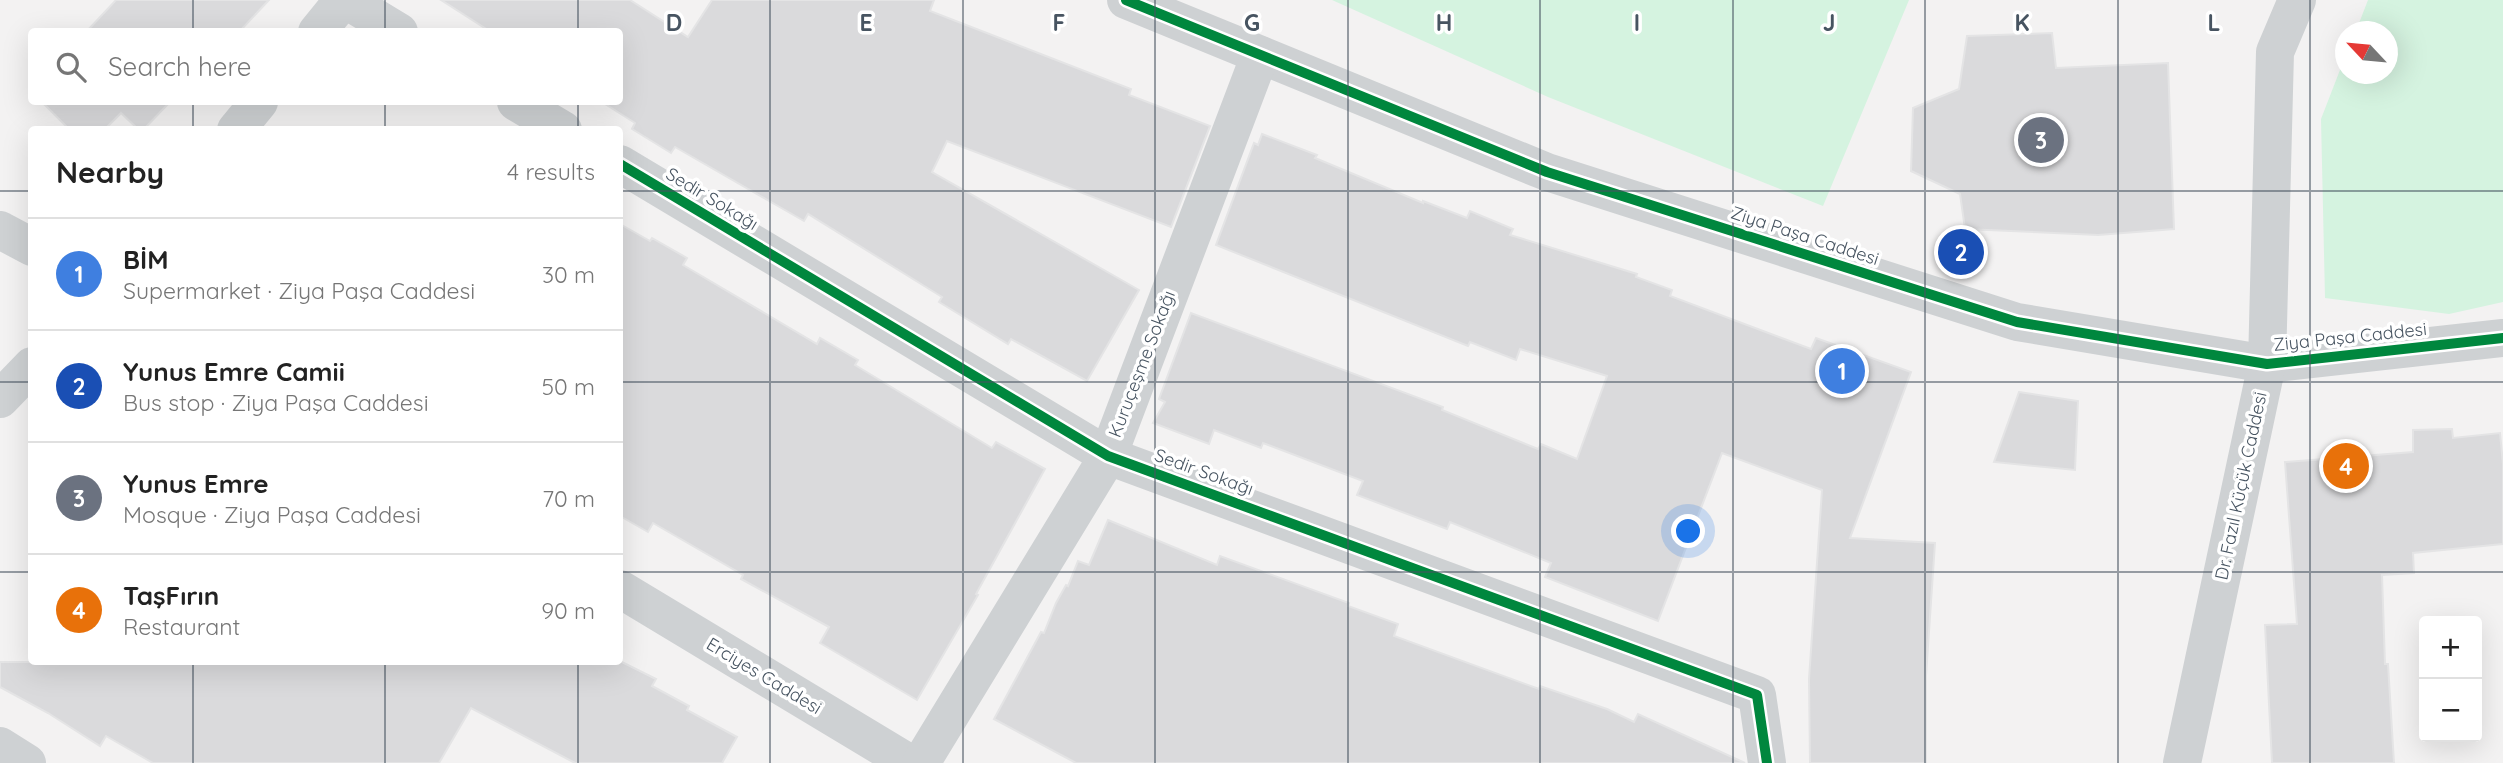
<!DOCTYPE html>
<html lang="en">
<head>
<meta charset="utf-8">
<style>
  :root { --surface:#fff; --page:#f2f2f2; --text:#222; --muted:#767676; --line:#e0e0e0; --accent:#838b94 }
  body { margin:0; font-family:Quicksand,sans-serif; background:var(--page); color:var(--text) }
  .controls { position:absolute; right:21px; bottom:21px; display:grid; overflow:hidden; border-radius:7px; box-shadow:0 7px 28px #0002 }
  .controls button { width:63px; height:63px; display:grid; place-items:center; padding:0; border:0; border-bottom:2px solid var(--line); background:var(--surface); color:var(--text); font:35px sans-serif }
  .compass { position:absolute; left:2335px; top:21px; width:63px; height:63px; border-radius:50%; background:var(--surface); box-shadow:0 7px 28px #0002; rotate:296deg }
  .you { position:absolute; left:1689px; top:532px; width:24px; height:24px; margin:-18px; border:5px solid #fff; border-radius:50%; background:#1a73e8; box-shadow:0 0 0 10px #1a73e833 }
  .badge { display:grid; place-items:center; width:46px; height:46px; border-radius:50%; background:var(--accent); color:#fff; font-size:23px; font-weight:700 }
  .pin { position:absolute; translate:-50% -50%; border:4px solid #fff; box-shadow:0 2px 7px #0006 }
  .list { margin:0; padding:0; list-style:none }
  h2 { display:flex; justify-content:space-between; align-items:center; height:91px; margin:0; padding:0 28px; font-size:30px }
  h2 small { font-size:23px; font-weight:400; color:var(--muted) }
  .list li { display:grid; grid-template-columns:46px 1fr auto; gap:21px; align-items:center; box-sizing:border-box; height:112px; padding:0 28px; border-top:2px solid var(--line) }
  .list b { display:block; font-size:26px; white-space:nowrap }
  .list p { margin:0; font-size:23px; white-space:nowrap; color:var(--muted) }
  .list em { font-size:23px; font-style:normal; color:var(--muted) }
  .icon { flex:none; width:38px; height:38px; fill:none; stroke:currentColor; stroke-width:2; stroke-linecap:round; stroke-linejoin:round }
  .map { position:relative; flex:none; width:2503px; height:763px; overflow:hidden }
  .search { position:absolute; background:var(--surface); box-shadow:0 7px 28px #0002; left:28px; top:28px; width:595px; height:77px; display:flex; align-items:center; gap:18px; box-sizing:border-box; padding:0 24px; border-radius:7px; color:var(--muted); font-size:26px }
  .panel { position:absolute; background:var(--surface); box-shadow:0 7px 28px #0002; left:28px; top:126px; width:595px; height:539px; border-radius:7px }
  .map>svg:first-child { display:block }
  .green { fill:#d5f3e0 }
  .building { fill:#dadadc; stroke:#e4e4e5; stroke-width:2 }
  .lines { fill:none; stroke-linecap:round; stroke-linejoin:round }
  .street { stroke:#ced1d3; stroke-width:38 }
  .cycleway-casing { stroke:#fff; stroke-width:15 }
  .cycleway { stroke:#00873e; stroke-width:10 }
  .grid { fill:none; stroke:#475461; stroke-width:2; stroke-opacity:0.55 }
  .labels { text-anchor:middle; stroke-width:7; stroke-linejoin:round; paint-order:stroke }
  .street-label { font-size:18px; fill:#475461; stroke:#fff }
  .grid-label { font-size:23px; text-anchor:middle; font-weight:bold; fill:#475461; stroke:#fff; stroke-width:7; stroke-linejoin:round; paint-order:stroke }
</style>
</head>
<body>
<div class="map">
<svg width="2503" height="763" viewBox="0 0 2503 763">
  <rect width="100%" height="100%" fill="#f3f2f2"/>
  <!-- green -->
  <g class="green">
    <path d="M1332 0H1909L1823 206 1548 97Z"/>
    <path d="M2368 0H2503V302L2449 314 2325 298 2321 119 2345 57 2346 74H2388V32L2356 31Z"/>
  </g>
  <!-- building -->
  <g class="building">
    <path d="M116 0H269L239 32H86Z"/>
    <path d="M441 0H630L688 37 712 0H934L930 11 1131 89 1129 95 1210 126 1171 227 947 141 932 172 1139 290 1087 381 1011 339 1008 344 939 302 942 297 808 214 804 221 675 147 671 153 632 129 635 123 602 102H620V32H491Z"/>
    <path d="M2052 33 2056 68 2168 63 2174 229 2098 235 1965 229 1960 194 1911 171 1913 108 1959 89 1967 36Z"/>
    <path d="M42 102H170L143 130H139L121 113 104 130H70Z"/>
    <path d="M1262 134 1317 155 1315 158 1423 203V201L1467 218 1470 211 1513 229 1510 235 1637 274 1636 277 1672 290 1670 296 1811 349 1816 338 1911 372 1850 538 1935 543 1926 676V763H1810L1809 679 1822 490 1722 453 1658 621 1545 577 1551 563 1450 522 1447 529 1357 495 1363 481 1263 443 1261 448 1214 430 1209 444 1153 423 1165 402 1159 399 1191 313 1443 407 1442 410 1538 449 1541 444 1577 459 1607 376 1520 349 1516 360 1470 342 1468 346 1216 245 1254 143 1258 145Z"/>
    <path d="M620 224 650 241 652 238 687 258 683 265 817 344 820 338 858 360 855 365 992 448 996 442 1045 469 976 594 978 595 917 700 820 643 829 627 741 579 743 575 653 523 648 532 620 516Z"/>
    <path d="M2019 392 2078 401 2075 470 1994 462Z"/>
    <path d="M2452 429 2453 438 2500 433 2503 464V544L2413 553 2414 573 2382 575 2385 664H2388L2394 763H2272L2265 625 2297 624 2285 462 2413 452V430Z"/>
    <path d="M1108 520 1217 565 1220 556 1349 603 1348 606 1398 624 1394 636 1539 689 1540 686 1607 709 1634 722 1638 714 1745 763H1076L994 719 1041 632 1044 633 1056 603 1066 585 1068 586 1078 561 1089 565Z"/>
    <path d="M0 662H622L656 679 652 686 689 706 687 710 737 737 722 763H575L471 708 439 763H153L106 736 100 746 48 713 0 687Z"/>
  </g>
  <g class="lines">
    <!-- street -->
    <g class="street">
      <path d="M346 0 399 32"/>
      <path d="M1126 0 1547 172 2017 322 2267 364 2503 338"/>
      <path d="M317 32 343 0"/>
      <path d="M516 102 563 130"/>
      <path d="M236 130 259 102"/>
      <path d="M620 164 1108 456 1757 695 1767 763"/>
      <path d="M0 230 32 247"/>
      <path d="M0 399 32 366"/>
      <path d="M620 589 909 763"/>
      <path d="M0 746 27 763"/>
      <path d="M921 763 1108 456 1260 55"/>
      <path d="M2182 763 2267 364 2275 52 2297 0"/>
    </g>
    <!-- cycleway casing -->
    <g class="cycleway-casing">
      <g id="cycleway">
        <path d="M1126 0 1547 172 2017 322 2267 364 2503 338"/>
        <path d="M620 164 1108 456 1757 695 1767 763"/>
      </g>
    </g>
    <!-- cycleway -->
    <use href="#cycleway" class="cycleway"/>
  </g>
  <!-- grid -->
  <path class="grid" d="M193 0V32M385 0V32M578 0V32M770 0V763M963 0V763M1155 0V763M1348 0V763M1540 0V763M1733 0V763M1925 0V763M2118 0V763M2310 0V763M193 102V130M385 102V130M578 102V130M0 191H32M620 191H2503M0 382H32M620 382H2503M0 572H32M620 572H2503M193 662V763M385 662V763M578 662V763"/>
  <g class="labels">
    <!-- street labels -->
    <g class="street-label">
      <text transform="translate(712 199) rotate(31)" y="6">Sedir Sokağı</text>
      <text transform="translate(1805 236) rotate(18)" y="6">Ziya Paşa Caddesi</text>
      <text transform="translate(2350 337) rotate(-6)" y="6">Ziya Paşa Caddesi</text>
      <text transform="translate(1142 364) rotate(-69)" y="6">Kuruçeşme Sokağı</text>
      <text transform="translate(1204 472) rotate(20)" y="6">Sedir Sokağı</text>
      <text transform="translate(2241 486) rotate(-78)" y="6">Dr. Fazıl Küçük Caddesi</text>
      <text transform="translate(764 676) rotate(31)" y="6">Erciyes Caddesi</text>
    </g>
  </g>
  <g class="grid-label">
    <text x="674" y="31">D</text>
    <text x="866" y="31">E</text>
    <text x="1059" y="31">F</text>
    <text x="1252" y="31">G</text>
    <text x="1444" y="31">H</text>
    <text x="1637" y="31">I</text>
    <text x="1829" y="31">J</text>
    <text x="2022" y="31">K</text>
    <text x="2214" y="31">L</text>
  </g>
</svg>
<div class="controls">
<button>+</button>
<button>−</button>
</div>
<svg class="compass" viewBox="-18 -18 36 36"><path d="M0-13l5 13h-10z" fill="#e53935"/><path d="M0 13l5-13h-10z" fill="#767676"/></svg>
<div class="you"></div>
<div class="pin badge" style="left:1842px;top:371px;background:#3f7fe0">1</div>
<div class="pin badge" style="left:1961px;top:252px;background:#1a4fb4">2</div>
<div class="pin badge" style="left:2041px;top:140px;background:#6b7280">3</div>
<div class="pin badge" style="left:2346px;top:466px;background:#e8710a">4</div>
<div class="search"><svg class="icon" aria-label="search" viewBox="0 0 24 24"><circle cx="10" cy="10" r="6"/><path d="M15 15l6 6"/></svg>Search here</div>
<section class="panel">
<h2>Nearby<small>4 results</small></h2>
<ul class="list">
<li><span class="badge" style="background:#3f7fe0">1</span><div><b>BİM</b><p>Supermarket · Ziya Paşa Caddesi</p></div><em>30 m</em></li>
<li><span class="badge" style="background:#1a4fb4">2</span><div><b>Yunus Emre Camii</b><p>Bus stop · Ziya Paşa Caddesi</p></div><em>50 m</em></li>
<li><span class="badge" style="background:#6b7280">3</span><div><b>Yunus Emre</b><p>Mosque · Ziya Paşa Caddesi</p></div><em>70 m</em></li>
<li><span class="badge" style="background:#e8710a">4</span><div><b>TaşFırın</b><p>Restaurant</p></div><em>90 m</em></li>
</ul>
</section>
</div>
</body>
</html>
